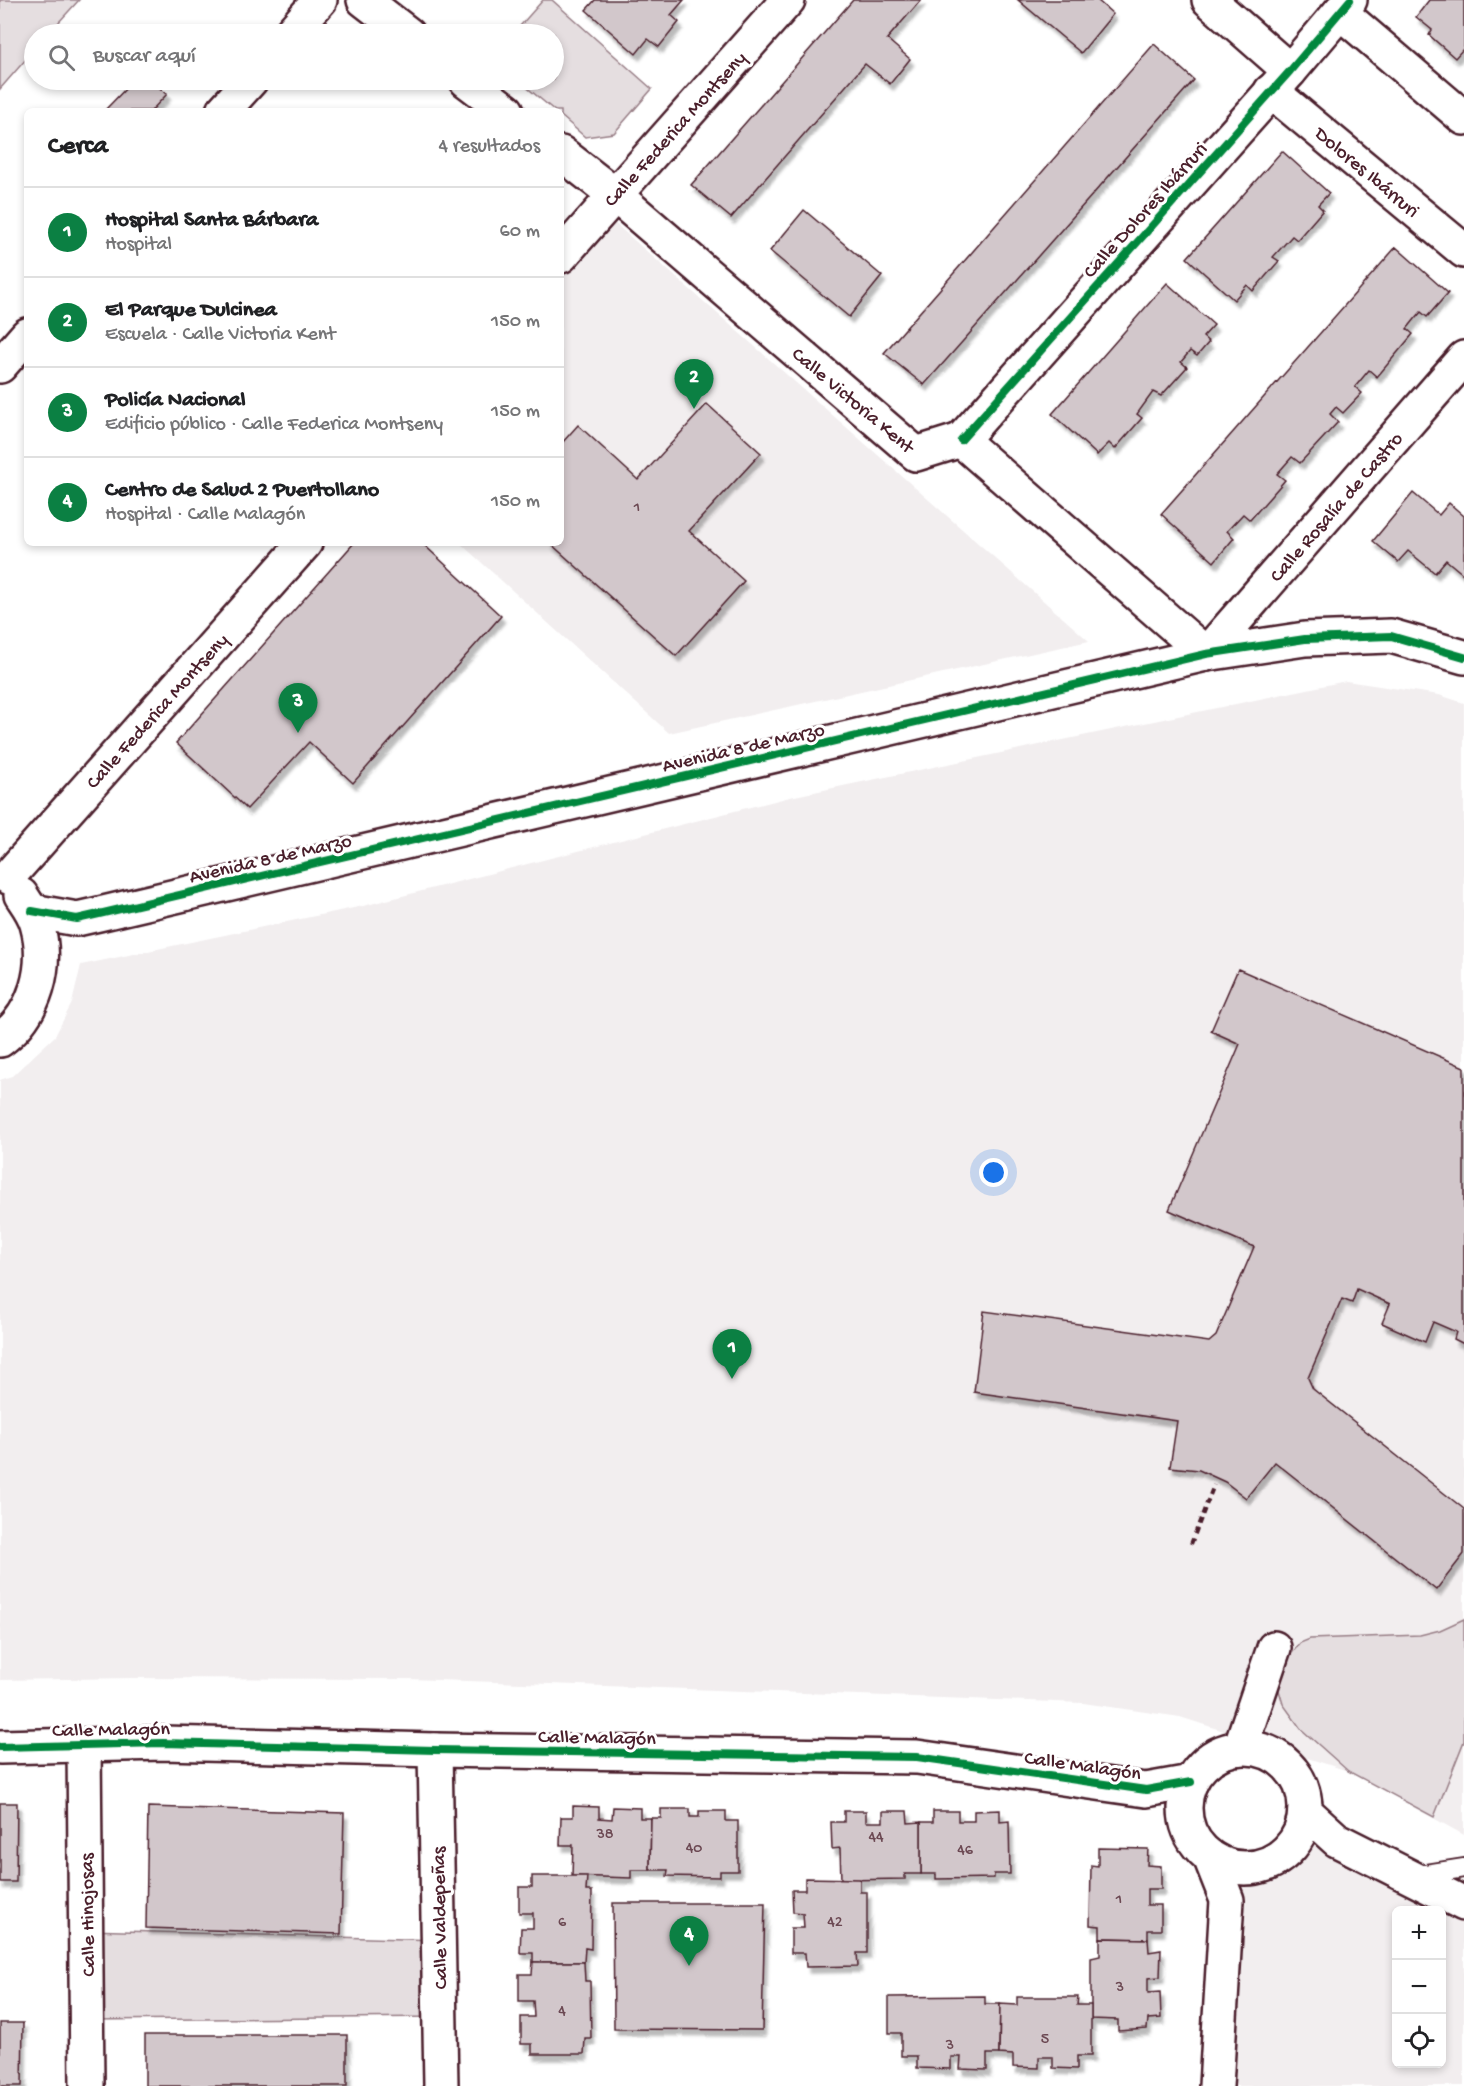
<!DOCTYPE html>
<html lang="es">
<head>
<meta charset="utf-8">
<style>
  :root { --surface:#fff; --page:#f6f6f6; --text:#202124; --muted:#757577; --line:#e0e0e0; --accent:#0b8043 }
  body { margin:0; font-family:"Gochi Hand",sans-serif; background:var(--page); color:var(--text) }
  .controls { position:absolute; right:18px; bottom:18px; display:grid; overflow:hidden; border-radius:9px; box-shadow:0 3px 9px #0003 }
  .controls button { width:54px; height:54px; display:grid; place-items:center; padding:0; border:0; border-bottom:2px solid var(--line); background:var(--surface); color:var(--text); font:30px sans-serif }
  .you { position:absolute; left:994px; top:1173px; width:21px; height:21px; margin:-15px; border:4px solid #fff; border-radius:50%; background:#1a73e8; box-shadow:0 0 0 9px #1a73e833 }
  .badge { display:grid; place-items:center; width:39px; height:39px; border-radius:50%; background:var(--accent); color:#fff; font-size:20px; font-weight:700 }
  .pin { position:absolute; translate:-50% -50px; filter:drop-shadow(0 2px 3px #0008) }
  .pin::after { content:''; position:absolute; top:32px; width:21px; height:18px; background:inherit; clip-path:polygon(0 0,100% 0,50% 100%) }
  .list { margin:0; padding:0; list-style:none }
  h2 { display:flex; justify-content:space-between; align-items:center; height:78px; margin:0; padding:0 24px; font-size:26px }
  h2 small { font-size:20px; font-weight:400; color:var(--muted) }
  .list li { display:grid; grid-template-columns:39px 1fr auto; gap:18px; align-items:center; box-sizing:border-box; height:90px; padding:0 24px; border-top:2px solid var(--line) }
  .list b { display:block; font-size:22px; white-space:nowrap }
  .list p { margin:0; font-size:20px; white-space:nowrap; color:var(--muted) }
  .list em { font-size:20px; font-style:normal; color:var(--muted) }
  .icon { flex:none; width:33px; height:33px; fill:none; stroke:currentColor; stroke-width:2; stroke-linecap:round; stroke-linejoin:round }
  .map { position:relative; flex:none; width:1464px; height:2086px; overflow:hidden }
  .search { position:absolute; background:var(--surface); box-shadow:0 3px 9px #0003; left:24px; top:24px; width:540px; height:66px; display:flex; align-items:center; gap:15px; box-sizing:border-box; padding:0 21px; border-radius:33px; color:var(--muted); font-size:22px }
  .panel { position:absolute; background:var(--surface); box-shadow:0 3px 9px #0003; left:24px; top:108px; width:540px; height:438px; border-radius:9px }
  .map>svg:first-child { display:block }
  .built { fill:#f2eeef; fill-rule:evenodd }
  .green { fill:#e5dee0; stroke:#987e86; stroke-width:1.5 }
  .building { fill:#d2c7cb; stroke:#4a1f2b; stroke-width:1.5; filter:url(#shadow) }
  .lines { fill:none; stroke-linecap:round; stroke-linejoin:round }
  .service-casing { stroke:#4a1f2b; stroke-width:22 }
  .minor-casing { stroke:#4a1f2b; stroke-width:38 }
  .path { stroke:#4a1f2b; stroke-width:4; stroke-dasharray:6 4.5; stroke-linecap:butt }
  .service { stroke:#fff; stroke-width:18 }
  .minor { stroke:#fff; stroke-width:33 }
  .cycleway-casing { stroke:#fff; stroke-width:11 }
  .cycleway { stroke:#00873e; stroke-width:8 }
  .labels { text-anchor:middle; stroke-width:6; stroke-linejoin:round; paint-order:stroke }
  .number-label { font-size:16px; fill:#6c4953 }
  .street-label { font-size:20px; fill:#4a1f2b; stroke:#fff }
</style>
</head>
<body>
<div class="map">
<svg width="1464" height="2086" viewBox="0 0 1464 2086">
  <defs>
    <filter id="shadow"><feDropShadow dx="3.5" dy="6" stdDeviation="1.5" flood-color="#0004"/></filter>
  </defs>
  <rect width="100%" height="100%" fill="#fff"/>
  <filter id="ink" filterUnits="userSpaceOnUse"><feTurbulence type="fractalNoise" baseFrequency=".0167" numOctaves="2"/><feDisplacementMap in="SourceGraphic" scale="12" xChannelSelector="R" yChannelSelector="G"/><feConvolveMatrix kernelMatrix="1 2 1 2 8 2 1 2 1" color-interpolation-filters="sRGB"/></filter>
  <g filter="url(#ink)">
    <!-- built -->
    <g class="built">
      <path d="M610 219 1089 641 669 733 460 543H561V276Z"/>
      <path d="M1346 681 1439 695 1464 703V1835L1348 1771 1180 1717 1083 1703 409 1679 133 1678 0 1680V1080L12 1076 55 1036 72 1003 81 965 363 906 790 797Z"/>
      <path d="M1297 1840H1337L1464 1904V2086H1216L1229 1866 1271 1863ZM1396 1910H1442V2064H1396Z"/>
    </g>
    <!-- green -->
    <g class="green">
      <path d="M0 0H79L48 34H34V50L0 89Z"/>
      <path d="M543 0H552L652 89 614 133 585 137 561 116V111H555L518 80H554V34H513Z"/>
      <path d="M1464 1619V1741L1434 1817 1348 1771 1301 1729 1283 1704 1278 1687 1284 1663 1300 1643 1310 1639 1420 1635 1440 1630Z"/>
      <path d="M86 1930 439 1940 440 2017 87 2020Z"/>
    </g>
    <!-- building -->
    <g class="building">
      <path d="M595 0H684L671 15 679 22 659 47 648 39 636 54 586 10Z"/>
      <path d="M853 0H921L887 39 910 59 890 84 865 64 731 218 691 185Z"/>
      <path d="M1018 0H1097L1113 14 1081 53Z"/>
      <path d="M1429 0H1464V48L1455 58 1429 35 1432 30 1416 17Z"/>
      <path d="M1154 44 1194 80 924 385 884 353Z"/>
      <path d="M134 80H150L167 94 151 111H104Z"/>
      <path d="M1282 151 1329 193 1318 205 1323 210 1297 240 1292 236 1273 257 1279 261 1265 277 1253 291 1247 285 1234 300 1187 258Z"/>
      <path d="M804 210 882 276 849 317 770 251Z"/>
      <path d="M1396 247 1448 293 1427 317 1421 312 1415 319 1407 329 1413 334 1377 377 1369 370 1355 387 1362 393 1343 413 1336 407 1330 414 1338 422 1300 463 1292 457 1277 474 1285 480 1250 520 1243 514 1227 531 1234 538 1214 562 1161 514Z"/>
      <path d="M1167 283 1214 325 1203 337 1209 342 1197 356 1190 351 1181 362 1187 367 1161 396 1153 392 1137 414 1142 418 1115 449 1109 443 1097 455 1052 414Z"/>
      <path d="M707 404 761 453 689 531 744 581 676 656 550 543H561V444L578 425 638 480Z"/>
      <path d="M1413 493 1439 515 1449 503 1464 516V575L1446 560 1435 573 1408 551 1398 562 1373 541Z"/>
      <path d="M354 543H422L501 616 353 783 309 742 247 809 176 743Z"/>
      <path d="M1238 969 1464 1067V1344L1454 1339 1456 1332 1433 1322 1425 1342 1382 1323 1390 1304 1357 1289 1352 1303 1342 1299 1308 1378 1313 1389 1464 1509V1554L1436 1590 1275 1462 1246 1498 1225 1482 1199 1470 1170 1467 1177 1421 974 1392 984 1311 1209 1342 1216 1336 1254 1247 1169 1210 1240 1044 1211 1031Z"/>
      <path d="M0 1803H17L16 1882H0Z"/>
      <path d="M573 1806 599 1807V1818L612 1819 613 1807 640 1808V1818H651L650 1870H631V1878L572 1876 573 1845H560L561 1817H573Z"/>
      <path d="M148 1807 344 1813 341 1934 146 1928Z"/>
      <path d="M661 1809H690V1817H699V1811H726V1821H738V1871H720V1877L667 1876 668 1870H650L651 1818H661Z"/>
      <path d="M1000 1810V1822L1009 1821 1010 1874H994V1878L936 1879V1874H921V1822H933V1811H958V1821H974V1811Z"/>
      <path d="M844 1811H866V1822H883V1811H907L908 1823 921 1822V1874H905V1879L841 1880 840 1848 832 1849 831 1822H844Z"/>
      <path d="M1098 1848 1148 1849 1147 1865 1161 1866V1889H1147V1905H1161V1930H1148V1939L1100 1938V1926L1090 1925 1091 1865 1098 1866Z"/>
      <path d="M532 1876H587L586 1891H592L591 1949 585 1948 584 1962H533V1953H520L521 1928H533V1913H519V1887H532Z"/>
      <path d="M805 1878 860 1879V1892H867V1953H857L858 1966 806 1967 805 1953H791V1928H804L803 1913 793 1912 792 1890H805Z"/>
      <path d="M613 1903H765L762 2030 614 2029Z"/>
      <path d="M1100 1938 1148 1939 1149 1952 1161 1950 1160 1977 1148 1978V1993L1160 1992 1161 2018 1148 2019 1147 2029 1118 2031V2020L1091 2019V1958L1100 1956Z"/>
      <path d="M533 1962H584L585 1981H590L591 2039H585L584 2054H532V2044H521V2017H534L533 2001H519V1974H532Z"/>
      <path d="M985 1996V2004H1000L999 2054H987V2070L960 2069 961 2057H951V2069L917 2068V2056H901V2033H889V1997Z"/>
      <path d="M1017 1997H1078L1077 2005H1091V2056H1077V2069L1053 2068V2057H1039V2068L1013 2067V2055L999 2054 1000 2004 1017 2005Z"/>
      <path d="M0 2023H23L22 2086H0Z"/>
      <rect x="145" y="2035" width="202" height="51"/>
    </g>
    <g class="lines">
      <!-- service casing -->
      <g class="service-casing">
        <path id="service" d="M1413 1876 1464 1868"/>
      </g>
      <!-- minor casing -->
      <g class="minor-casing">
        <g id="minor">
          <path d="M364 0 408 34"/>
          <path d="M1209 0 1290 71"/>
          <path d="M1340 12 1464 118"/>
          <path d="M290 34 320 0"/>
          <path d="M466 80 507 111"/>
          <path d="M1271 91 1464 251"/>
          <path d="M223 111 251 80"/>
          <path d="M561 153 615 195 916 454 961 440"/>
          <path d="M561 256 788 0"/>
          <path d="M0 366 27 335"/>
          <path d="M961 440 1290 71 1350 0"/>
          <path d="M961 440 1206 654"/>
          <path d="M1206 654 1464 358"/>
          <path d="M8 877 305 543"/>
          <path d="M32 911 77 919 99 914 1206 654 1305 639 1391 636 1464 657"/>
          <path d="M0 1040C36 1014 49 966 37 924 34 913 27 904 21 895"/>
          <path d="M84 1745 87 2086"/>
          <path d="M0 1747 163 1743 435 1750 917 1757 1146 1790 1191 1782"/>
          <path d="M1240 1748 1274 1648"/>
          <circle cx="1245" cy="1808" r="60"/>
          <path d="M435 1750 441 2086"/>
          <path d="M1305 1811 1337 1840 1464 1904"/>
          <path d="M1210 1857 1227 1900 1216 2086"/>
        </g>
      </g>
      <!-- path -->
      <path class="path" d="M1191 1544 1214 1485"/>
      <!-- service -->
      <use href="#service" class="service"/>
      <!-- minor -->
      <use href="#minor" class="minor"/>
      <!-- cycleway casing -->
      <g class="cycleway-casing">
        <g id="cycleway">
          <path d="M961 440 1290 71 1350 0"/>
          <path d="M32 911 77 919 99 914 1206 654 1305 639 1391 636 1464 657"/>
          <path d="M0 1747 163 1743 435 1750 917 1757 1146 1790 1191 1782"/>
        </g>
      </g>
      <!-- cycleway -->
      <use href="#cycleway" class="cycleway"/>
    </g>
  </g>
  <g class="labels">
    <!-- number labels -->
    <g class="number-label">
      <text x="637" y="511">1</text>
      <text x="605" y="1838">38</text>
      <text x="876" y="1841">44</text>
      <text x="694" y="1852">40</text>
      <text x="965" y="1854">46</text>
      <text x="1119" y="1903">1</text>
      <text x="562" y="1926">6</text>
      <text x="835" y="1926">42</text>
      <text x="1120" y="1991">3</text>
      <text x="562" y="2015">4</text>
      <text x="1045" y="2043">5</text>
      <text x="950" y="2049">3</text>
    </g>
    <!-- street labels -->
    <g class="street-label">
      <text transform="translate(674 128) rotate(-48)" y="7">Calle Federica Montseny</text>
      <text transform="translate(1368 171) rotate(40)" y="7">Dolores Ibárruri</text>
      <text transform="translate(1144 209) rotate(-48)" y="7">Calle Dolores Ibárruri</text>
      <text transform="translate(854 399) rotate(40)" y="7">Calle Victoria Kent</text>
      <text transform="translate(1335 506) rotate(-49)" y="7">Calle Rosalía de Castro</text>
      <text transform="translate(156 710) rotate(-48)" y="7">Calle Federica Montseny</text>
      <text transform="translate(743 746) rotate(-13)" y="7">Avenida 8 de Marzo</text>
      <text transform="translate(270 857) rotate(-13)" y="7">Avenida 8 de Marzo</text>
      <text transform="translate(111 1728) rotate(-1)" y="7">Calle Malagón</text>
      <text transform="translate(597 1736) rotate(1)" y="7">Calle Malagón</text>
      <text transform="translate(1083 1764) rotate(8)" y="7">Calle Malagón</text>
      <text transform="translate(86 1915) rotate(-91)" y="7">Calle Hinojosas</text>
      <text transform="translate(438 1918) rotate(-91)" y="7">Calle Valdepeñas</text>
    </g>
  </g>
</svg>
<div class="controls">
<button>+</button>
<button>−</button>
<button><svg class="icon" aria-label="locate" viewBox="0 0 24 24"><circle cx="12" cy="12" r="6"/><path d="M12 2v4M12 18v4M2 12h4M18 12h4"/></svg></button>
</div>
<div class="you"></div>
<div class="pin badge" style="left:732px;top:1379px">1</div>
<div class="pin badge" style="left:694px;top:409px">2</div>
<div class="pin badge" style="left:298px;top:733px">3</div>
<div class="pin badge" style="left:689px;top:1966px">4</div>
<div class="search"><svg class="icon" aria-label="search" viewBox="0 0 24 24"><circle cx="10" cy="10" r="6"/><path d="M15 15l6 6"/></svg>Buscar aquí</div>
<section class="panel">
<h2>Cerca<small>4 resultados</small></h2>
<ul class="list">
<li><span class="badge">1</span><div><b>Hospital Santa Bárbara</b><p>Hospital</p></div><em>60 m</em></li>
<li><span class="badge">2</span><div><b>El Parque Dulcinea</b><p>Escuela · Calle Victoria Kent</p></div><em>150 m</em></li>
<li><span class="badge">3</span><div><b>Policía Nacional</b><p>Edificio público · Calle Federica Montseny</p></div><em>150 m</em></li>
<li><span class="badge">4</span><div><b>Centro de Salud 2 Puertollano</b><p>Hospital · Calle Malagón</p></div><em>150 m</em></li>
</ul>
</section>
</div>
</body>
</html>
